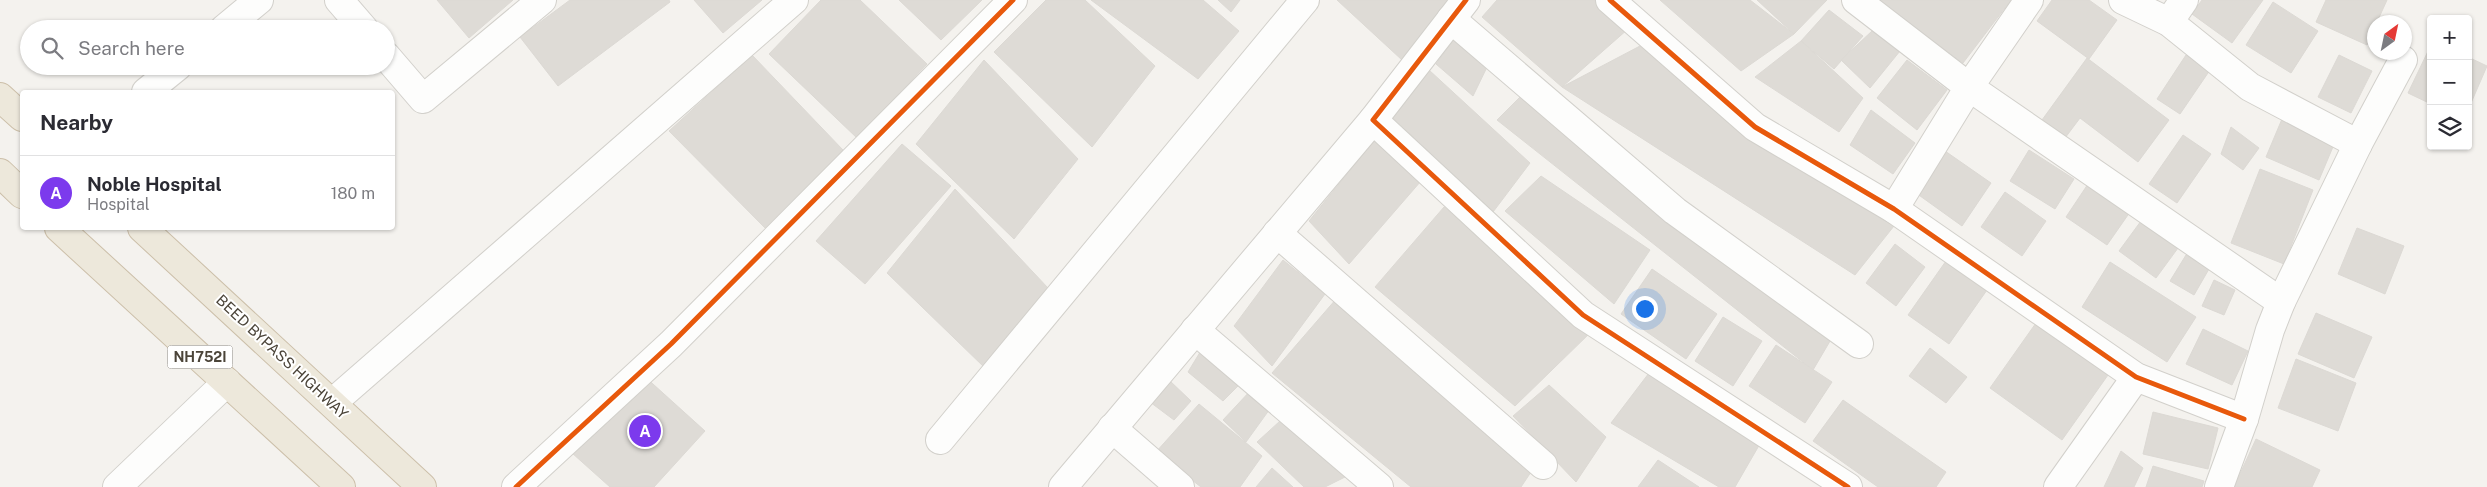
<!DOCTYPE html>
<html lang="en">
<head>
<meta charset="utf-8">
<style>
  :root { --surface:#fff; --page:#f7f7f7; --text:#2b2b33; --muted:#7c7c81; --line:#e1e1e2; --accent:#7c3aed }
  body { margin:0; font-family:"Public Sans",sans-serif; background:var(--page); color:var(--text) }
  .controls { position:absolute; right:15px; top:15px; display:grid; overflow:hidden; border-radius:5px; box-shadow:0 1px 4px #0004 }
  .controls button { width:45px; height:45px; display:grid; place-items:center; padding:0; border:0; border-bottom:1px solid var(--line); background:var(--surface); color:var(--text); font:25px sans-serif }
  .compass { position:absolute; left:2367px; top:15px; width:45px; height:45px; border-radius:50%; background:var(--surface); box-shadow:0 1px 4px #0004; rotate:33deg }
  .you { position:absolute; left:1644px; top:308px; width:18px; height:18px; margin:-12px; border:4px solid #fff; border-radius:50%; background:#1a73e8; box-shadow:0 0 0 8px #1a73e833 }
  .badge { display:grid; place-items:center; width:32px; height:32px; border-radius:50%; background:var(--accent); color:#fff; font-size:16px; font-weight:700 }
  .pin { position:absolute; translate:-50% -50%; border:2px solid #fff; box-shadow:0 1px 5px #0006 }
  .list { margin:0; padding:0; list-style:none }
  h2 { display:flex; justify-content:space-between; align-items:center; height:65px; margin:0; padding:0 20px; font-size:21px }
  h2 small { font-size:16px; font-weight:400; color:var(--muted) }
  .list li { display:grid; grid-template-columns:32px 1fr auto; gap:15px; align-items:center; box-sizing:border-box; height:75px; padding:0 20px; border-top:1px solid var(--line) }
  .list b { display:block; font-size:19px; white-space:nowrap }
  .list p { margin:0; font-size:16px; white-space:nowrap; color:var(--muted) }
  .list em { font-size:16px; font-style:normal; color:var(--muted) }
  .icon { flex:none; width:28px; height:28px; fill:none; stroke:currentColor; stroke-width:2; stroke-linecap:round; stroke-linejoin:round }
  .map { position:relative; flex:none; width:2487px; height:487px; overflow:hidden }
  .search { position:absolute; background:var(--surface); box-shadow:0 1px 4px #0004; left:20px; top:20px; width:375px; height:55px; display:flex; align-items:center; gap:12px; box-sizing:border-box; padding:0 18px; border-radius:28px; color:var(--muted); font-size:19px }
  .panel { position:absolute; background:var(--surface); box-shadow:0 1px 4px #0004; left:20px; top:90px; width:375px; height:140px; border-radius:5px }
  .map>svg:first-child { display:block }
  .building { fill:#dedbd6; stroke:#dcd9d4 }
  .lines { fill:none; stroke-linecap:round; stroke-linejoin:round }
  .street-casing { stroke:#d2d0cb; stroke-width:30 }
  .highway-casing { stroke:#ccbfa9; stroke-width:30 }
  .street { stroke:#fdfdfc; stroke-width:28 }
  .highway { stroke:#ede8db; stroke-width:28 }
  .cycleway-casing { stroke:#fff; stroke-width:8 }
  .cycleway { stroke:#e8590c; stroke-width:5 }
  .labels { text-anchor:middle; stroke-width:4; stroke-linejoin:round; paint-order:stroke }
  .shield { fill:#fff; stroke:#817c74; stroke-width:1 }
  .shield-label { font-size:14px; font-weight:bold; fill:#4b4439 }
  .street-label { font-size:15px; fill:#4b4439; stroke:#fff }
</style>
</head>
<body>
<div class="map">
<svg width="2487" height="487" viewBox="0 0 2487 487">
  <rect width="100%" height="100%" fill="#f4f2ee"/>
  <!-- building -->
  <g class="building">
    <path d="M437 0H513L469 38Z"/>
    <path d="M570 0H669L670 2 558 86 520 37Z"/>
    <path d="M694 0H762L723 33Z"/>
    <path d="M821 0H860L927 64 857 138 769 54Z"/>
    <path d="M899 0H982L941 40Z"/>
    <path d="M1046 0H1085L1155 66 1092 147 994 52Z"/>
    <path d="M1091 0H1203L1239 31 1198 79Z"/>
    <path d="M1218 0H1240L1231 12Z"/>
    <path d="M1337 0H1448L1402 60Z"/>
    <path d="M1497 0H1596L1628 29 1562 87 1482 17Z"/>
    <path d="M1660 0H1750L1794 34 1741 71Z"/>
    <path d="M1757 0H1827L1794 34Z"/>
    <path d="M1877 0H2011L1963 63Z"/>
    <path d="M2052 0H2089L2117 20 2089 59 2037 21Z"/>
    <path d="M2202 0H2263L2232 43 2192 14Z"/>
    <path d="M2326 0H2387L2377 22H2374V28L2367 45 2316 22Z"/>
    <path d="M2273 2 2318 31 2291 73 2246 45Z"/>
    <path d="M1829 10 1863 36 1834 69 1801 41Z"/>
    <path d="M1872 31 1900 51 1870 88 1841 60Z"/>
    <path d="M1454 39 1488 65 1473 96 1436 64Z"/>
    <path d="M1801 41 1863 98 1839 132 1755 77Z"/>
    <path d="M2431 45V104L2408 93Z"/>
    <path d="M1640 46 1894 226 1855 275 1562 87Z"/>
    <path d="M752 55 843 150 768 231 669 131Z"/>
    <path d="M2186 55 2210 70 2180 114 2157 99Z"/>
    <path d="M2339 55 2372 71 2351 113 2318 97Z"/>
    <path d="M2468 57 2487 66 2468 110Z"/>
    <path d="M2087 58 2169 120 2138 162 2080 118 2065 138 2042 120Z"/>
    <path d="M984 60 1078 159 1014 239 916 144Z"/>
    <path d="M1907 60 1947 90 1917 130 1877 98Z"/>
    <path d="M1429 70 1530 163 1493 212 1393 118Z"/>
    <path d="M1520 97 1833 336 1813 370 1497 120Z"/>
    <path d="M1871 110 1915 143 1893 174 1850 145Z"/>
    <path d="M2282 119 2335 142 2319 180 2266 157Z"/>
    <path d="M2231 127 2259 148 2243 170 2221 154Z"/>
    <path d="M2183 135 2211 154 2177 203 2149 184Z"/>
    <path d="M1377 137 1421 181 1349 264 1309 221Z"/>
    <path d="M902 144 951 186 865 284 816 241Z"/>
    <path d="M2029 150 2074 179 2055 209 2010 181Z"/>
    <path d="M1945 151 1991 183 1962 226 1916 193Z"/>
    <path d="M2260 169 2313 190 2284 264 2231 243Z"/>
    <path d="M1541 176 1650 250 1614 304 1505 211Z"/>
    <path d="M2088 184 2130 212 2107 245 2066 217Z"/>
    <path d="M955 189 1048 288 985 368 887 273Z"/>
    <path d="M2005 192 2046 221 2022 256 1981 227Z"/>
    <path d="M1444 207 1592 331 1515 406 1375 287Z"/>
    <path d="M2141 221 2178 248 2156 278 2119 251Z"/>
    <path d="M2357 228 2404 246 2385 294 2338 274Z"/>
    <path d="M1895 244 1925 267 1896 306 1866 283Z"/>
    <path d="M2186 255 2209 269 2194 295 2170 281Z"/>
    <path d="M1283 260 1325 294 1272 366 1234 326Z"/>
    <path d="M1946 261 1987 290 1949 344 1908 315Z"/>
    <path d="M2110 262 2196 317 2167 362 2082 307Z"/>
    <path d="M1652 269 1717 314 1686 359 1621 314Z"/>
    <path d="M2214 280 2235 290 2224 315 2202 306Z"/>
    <path d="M1337 298 1533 469 1521 487H1411L1272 373Z"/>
    <path d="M2316 313 2372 337 2354 378 2298 354Z"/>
    <path d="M1723 317 1762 341 1733 386 1695 361Z"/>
    <path d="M2036 323 2108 375 2062 440 1990 388Z"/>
    <path d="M2203 329 2248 351 2232 385 2186 364Z"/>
    <path d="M1776 345 1832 382 1805 423 1749 386Z"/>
    <path d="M1930 348 1967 377 1946 403 1909 376Z"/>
    <path d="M1202 349 1241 383 1223 401 1188 372Z"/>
    <path d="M2296 359 2356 383 2338 431 2278 408Z"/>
    <path d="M1649 373 1761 442 1735 487H1719L1611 423Z"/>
    <path d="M643 375 705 431 654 487H610L572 453Z"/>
    <path d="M1170 381 1191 401 1174 420 1150 402Z"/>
    <path d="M1549 385 1606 437 1576 482 1513 416Z"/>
    <path d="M1252 389 1272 406 1246 442 1223 420Z"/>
    <path d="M1843 400 1946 472 1936 487H1878L1813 441Z"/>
    <path d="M1199 404 1262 456 1240 487H1201L1156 452Z"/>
    <path d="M2153 412 2218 428 2208 469 2143 454Z"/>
    <path d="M1280 421 1347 476 1325 487H1304L1257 442Z"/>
    <path d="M2256 439 2320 470 2312 487H2234Z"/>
    <path d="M2121 451 2143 468 2134 487H2104Z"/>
    <path d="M1658 460 1699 487H1638Z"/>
    <path d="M2153 466 2204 481 2202 487H2146Z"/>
    <path d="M1272 468 1293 487H1256Z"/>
  </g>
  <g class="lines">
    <!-- street casing -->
    <g class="street-casing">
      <g id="street">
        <path d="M339 0 364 29"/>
        <path d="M1466 0 1373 120 1583 315 1848 487"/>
        <path d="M1610 0 1755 127 1894 209 2136 377 2244 419"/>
        <path d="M1856 0 1969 87 2281 302"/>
        <path d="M2123 0 2169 22 2250 87 2358 144"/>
        <path d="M1451 19 1675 211 1859 344"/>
        <path d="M2169 22 2184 0"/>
        <path d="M224 29 259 0"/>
        <path d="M386 56 423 99 542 0"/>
        <path d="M146 92 178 66"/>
        <path d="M1894 209 1969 87 2029 0"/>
        <path d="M1277 233 1543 465"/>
        <path d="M1195 330 1379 487"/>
        <path d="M332 403 794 0"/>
        <path d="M1112 428 1180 487"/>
        <path d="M940 440 1305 0"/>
        <path d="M117 487 227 382"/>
        <path d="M516 487 671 344 1013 0"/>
        <path d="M1063 487 1373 120"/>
        <path d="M2058 487 2136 377"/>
        <path d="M2219 487 2244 419 2270 330 2281 302 2358 144 2403 60"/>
      </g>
    </g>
    <!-- highway casing -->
    <g class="highway-casing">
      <g id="highway">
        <path d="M0 97 22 117"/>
        <path d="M0 173 22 194"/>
        <path d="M59 228 341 487"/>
        <path d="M142 228 422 487"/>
      </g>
    </g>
    <!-- street -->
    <use href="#street" class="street"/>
    <!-- highway -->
    <use href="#highway" class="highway"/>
    <!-- cycleway casing -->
    <g class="cycleway-casing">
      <g id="cycleway">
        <path d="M1466 0 1373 120 1583 315 1848 487"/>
        <path d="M1610 0 1755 127 1894 209 2136 377 2244 419"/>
        <path d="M516 487 671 344 1013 0"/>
      </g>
    </g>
    <!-- cycleway -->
    <use href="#cycleway" class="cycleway"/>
  </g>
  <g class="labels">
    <!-- shield labels -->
    <rect class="shield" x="167.5" y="345.5" width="65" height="23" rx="4"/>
    <g class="shield-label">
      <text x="200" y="362">NH752I</text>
    </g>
    <!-- street labels -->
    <g class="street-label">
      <text transform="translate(282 357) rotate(43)" y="5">BEED BYPASS HIGHWAY</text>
    </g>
  </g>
</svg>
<div class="controls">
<button>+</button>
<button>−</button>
<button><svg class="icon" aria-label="layers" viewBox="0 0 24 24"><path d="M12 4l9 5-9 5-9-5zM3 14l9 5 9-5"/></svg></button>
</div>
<svg class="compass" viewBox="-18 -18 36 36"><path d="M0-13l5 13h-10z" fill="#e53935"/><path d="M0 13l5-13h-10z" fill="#7c7c81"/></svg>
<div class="you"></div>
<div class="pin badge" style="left:645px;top:431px">A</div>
<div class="search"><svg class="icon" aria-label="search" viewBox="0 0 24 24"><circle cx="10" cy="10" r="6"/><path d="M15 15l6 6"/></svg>Search here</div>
<section class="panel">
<h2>Nearby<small></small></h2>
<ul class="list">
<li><span class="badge">A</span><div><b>Noble Hospital</b><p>Hospital</p></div><em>180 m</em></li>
</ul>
</section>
</div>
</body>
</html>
